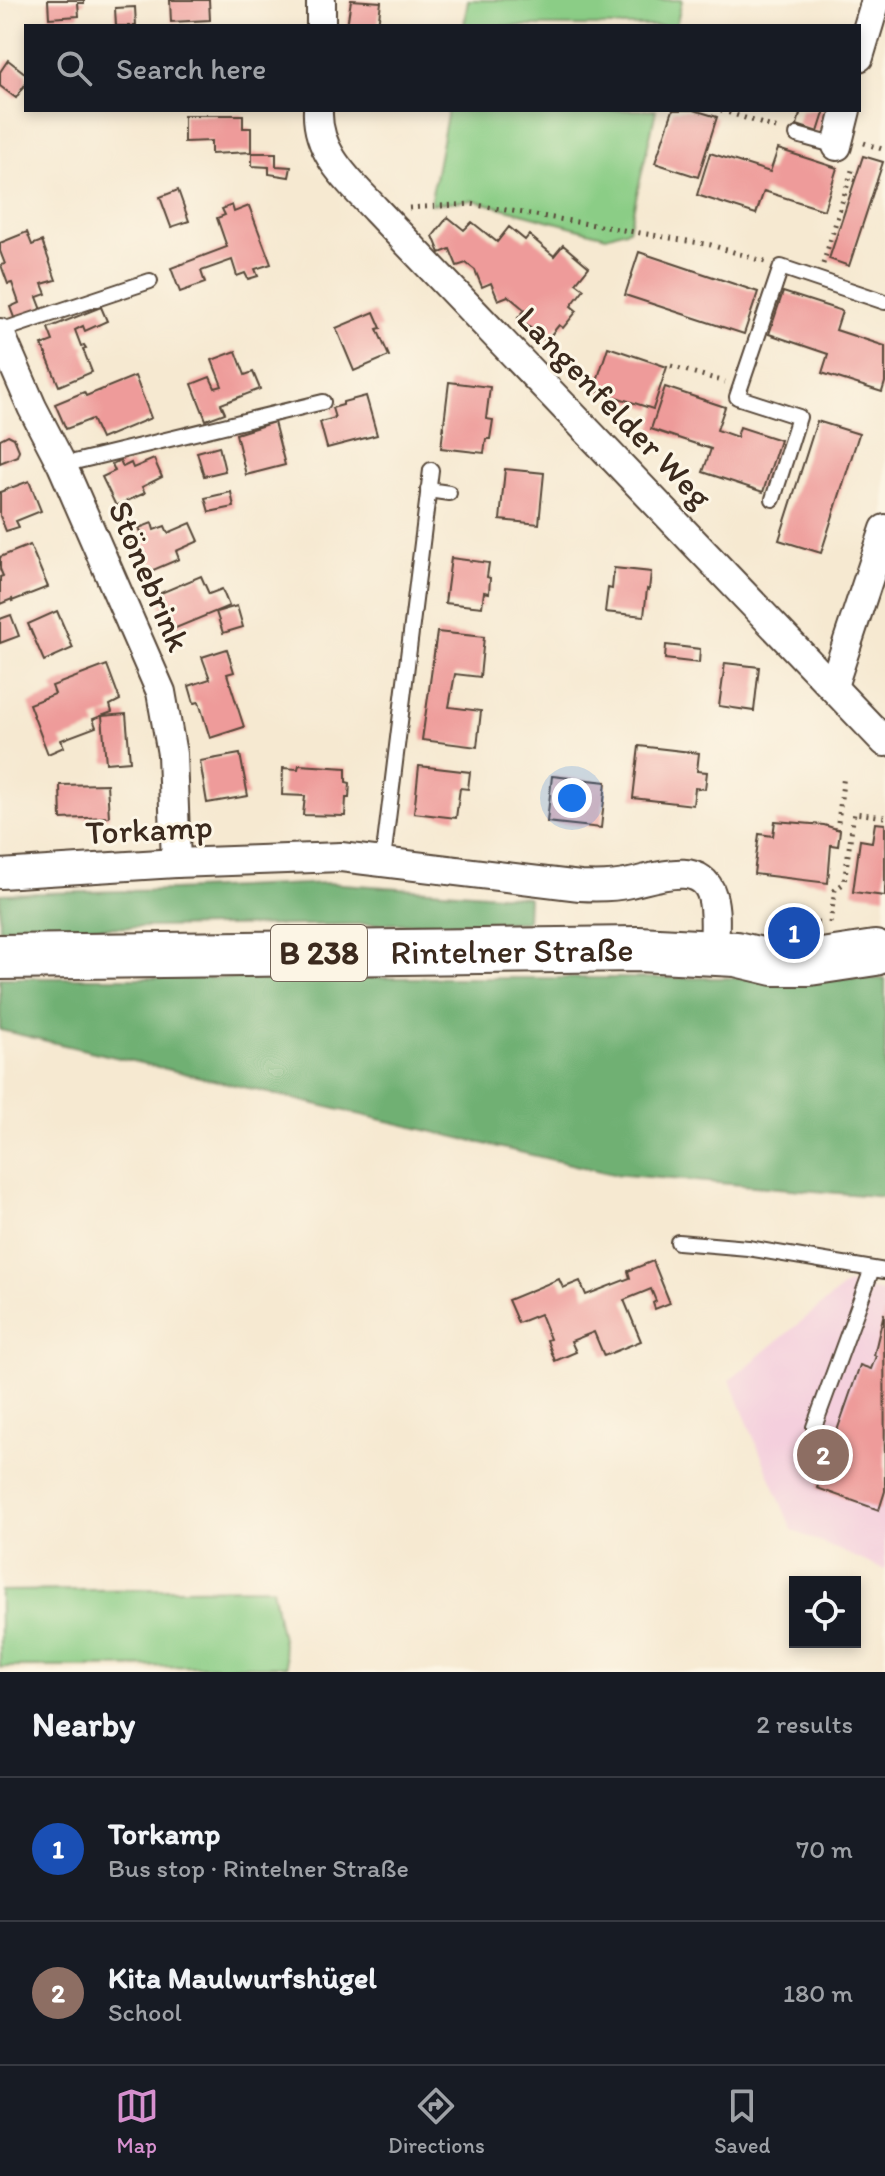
<!DOCTYPE html>
<html lang="en">
<head>
<meta charset="utf-8">
<style>
  :root { --surface:#171b24; --page:#20242c; --text:#f1f3f6; --muted:#9ea1a6; --line:#363941; --accent:#d690ce }
  body { margin:0; font-family:Itim,sans-serif; background:var(--page); color:var(--text) }
  .controls { position:absolute; right:24px; bottom:24px; display:grid; overflow:hidden; border-radius:0px; box-shadow:0 4px 12px #0003 }
  .controls button { width:72px; height:72px; display:grid; place-items:center; padding:0; border:0; border-bottom:2px solid var(--line); background:var(--surface); color:var(--text); font:40px sans-serif }
  .you { position:absolute; left:572px; top:798px; width:28px; height:28px; margin:-20px; border:6px solid #fff; border-radius:50%; background:#1a73e8; box-shadow:0 0 0 12px #1a73e833 }
  .badge { display:grid; place-items:center; width:52px; height:52px; border-radius:50%; background:var(--accent); color:#fff; font-size:26px; font-weight:700 }
  .pin { position:absolute; translate:-50% -50%; border:4px solid #fff; box-shadow:0 2px 8px #0006 }
  .list { margin:0; padding:0; list-style:none }
  h2 { display:flex; justify-content:space-between; align-items:center; height:104px; margin:0; padding:0 32px; font-size:34px }
  h2 small { font-size:26px; font-weight:400; color:var(--muted) }
  .list li { display:grid; grid-template-columns:52px 1fr auto; gap:24px; align-items:center; box-sizing:border-box; height:144px; padding:0 32px; border-top:2px solid var(--line) }
  .list b { display:block; font-size:30px; white-space:nowrap }
  .list p { margin:0; font-size:26px; white-space:nowrap; color:var(--muted) }
  .list em { font-size:26px; font-style:normal; color:var(--muted) }
  .icon { flex:none; width:44px; height:44px; fill:none; stroke:currentColor; stroke-width:2; stroke-linecap:round; stroke-linejoin:round }
  .map { position:relative; flex:none; width:885px; height:1672px; overflow:hidden }
  .search { position:absolute; background:var(--surface); box-shadow:0 4px 12px #0003; left:24px; right:24px; top:24px; height:88px; display:flex; align-items:center; gap:20px; box-sizing:border-box; padding:0 28px; border-radius:0px; color:var(--muted); font-size:30px }
  .sheet { height:392px; background:var(--surface) }
  nav { display:flex; justify-content:space-around; align-items:center; box-sizing:border-box; height:112px; border-top:2px solid var(--line); background:var(--surface); font-size:22px; color:var(--muted) }
  nav a { display:grid; justify-items:center; gap:4px }
  nav .on { color:var(--accent) }
  .map>svg:first-child { display:block }
  .built { fill:#f4cfdd }
  .green { fill:#8bcd86; stroke:#637c52; stroke-width:2 }
  .forest { fill:#70b073; stroke:#566d48; stroke-width:2 }
  .building { fill:#ee9b9a }
  .lines { fill:none; stroke-linecap:round; stroke-linejoin:round }
  .service-casing { stroke:#574739; stroke-width:18 }
  .minor-casing { stroke:#574739; stroke-width:32 }
  .primary-casing { stroke:#574739; stroke-width:48 }
  .path { stroke:#574739; stroke-width:5; stroke-dasharray:2 6; stroke-linecap:butt }
  .service { stroke:#fff; stroke-width:14 }
  .minor { stroke:#fff; stroke-width:28 }
  .primary { stroke:#fff; stroke-width:44 }
  .labels { text-anchor:middle; stroke-width:6; stroke-linejoin:round; paint-order:stroke }
  .shield { fill:#fcf5e5; stroke:#75675a; stroke-width:2 }
  .shield-label { font-size:32px; font-weight:bold; fill:#3b2a1e }
  .street-label { font-size:34px; fill:#3b2a1e; stroke:#fcf5e5 }
</style>
</head>
<body>
<div class="map">
<svg width="885" height="1672" viewBox="0 0 885 1672">
  <rect width="100%" height="100%" fill="#fcf5e5"/>
  <filter id="ink" filterUnits="userSpaceOnUse"><feTurbulence type="fractalNoise" baseFrequency=".0125" numOctaves="2"/><feDisplacementMap in="SourceGraphic" scale="16" xChannelSelector="R" yChannelSelector="G"/><feConvolveMatrix kernelMatrix="1 2 1 2 8 2 1 2 1" color-interpolation-filters="sRGB"/></filter>
  <filter id="wash" filterUnits="userSpaceOnUse"><feTurbulence type="fractalNoise" baseFrequency=".006" numOctaves="4" result="noise"/><feDisplacementMap in="SourceGraphic" scale="32" xChannelSelector="R" yChannelSelector="G"/><feGaussianBlur stdDeviation="1.8" result="paint"/><feColorMatrix in="noise" values="0 0 0 0 0 0 0 0 0 0 0 0 0 0 0 0 0 1.4 0 .05"/><feComposite in="paint" operator="in"/></filter>
  <g filter="url(#wash)">
    <rect width="100%" height="100%" fill="#f6e9d1"/>
    <!-- built -->
    <path class="built" d="M847 1284 885 1293V1570L792 1530 730 1380Z"/>
    <!-- green -->
    <g class="green">
      <path d="M468 0H682L676 26H464Z"/>
      <path d="M448 110H656L629 229 606 236 473 200 430 204Z"/>
      <path d="M272 1588 287 1666 0 1667V1591Z"/>
    </g>
    <!-- forest -->
    <g class="forest">
      <path d="M328 883 528 897 527 922 0 929V894L173 890Z"/>
      <path d="M0 978H856L885 979V1197L613 1174 0 1030Z"/>
    </g>
    <g id="blocks">
      <!-- building -->
      <g class="building">
        <path d="M48 0H84V3H78L79 16 49 18Z"/>
        <path d="M170 0H209L210 20 171 22Z"/>
        <path d="M351 0 381 2 378 26H347Z"/>
        <path d="M135 7 136 26H116L115 8Z"/>
        <path d="M8 60 26 74V83L16 98 0 86V72Z"/>
        <path d="M673 110H694L717 117 698 177 655 163Z"/>
        <path d="M801 110H825L818 132 797 125Z"/>
        <path d="M184 115H243V128H251V152L211 154V141L184 142Z"/>
        <path d="M778 149 837 168 824 210 764 191 756 214 697 195 710 153 770 172Z"/>
        <path d="M252 153H276V166L291 167 289 177 269 174V167L252 166Z"/>
        <path d="M863 156 883 162 849 266 829 259Z"/>
        <path d="M178 190 189 221 171 227 160 197Z"/>
        <path d="M232 205 234 212 249 206 271 264 255 269 258 276 248 279 245 273 237 276 232 260 201 271 205 283 180 292 171 268 227 247 217 218 225 215 222 209Z"/>
        <path d="M448 217 464 230 472 222 497 242 509 227 525 240 529 235 554 256 563 245 589 267 576 283 584 289 571 306 577 311 563 328 559 325 546 341 518 318 525 310 508 296 498 300 491 283 482 287 475 270 466 263 457 266 450 249 440 253 433 236Z"/>
        <path d="M27 232 32 245 42 241 56 280 42 284 46 294 37 297 42 310 15 320 10 307 19 303 12 283 8 284 1 265 5 264 0 251V243Z"/>
        <path d="M639 252 758 292 744 334 625 295Z"/>
        <path d="M783 292 842 311 836 330 885 346V382L882 392 822 373 828 354 769 334Z"/>
        <path d="M101 307 107 321 85 331 83 326 75 330 81 346 84 345 86 348 83 349 92 372 59 386 42 345 53 341 48 328Z"/>
        <path d="M374 312 381 328 377 329 389 356 354 371 336 328Z"/>
        <path d="M608 347 667 367 653 409 594 390Z"/>
        <path d="M236 351 245 375 253 372 260 389 221 404 225 413 206 420 192 384 210 377 215 388 222 386 212 360Z"/>
        <path d="M135 376 151 418 101 439 92 419 66 429 55 404 84 392 86 396Z"/>
        <path d="M449 382 490 387 486 419 493 420 490 439H486L484 453 441 448Z"/>
        <path d="M665 387 725 407 717 430 737 437 740 427 780 440 763 492 703 472 711 449 651 429Z"/>
        <path d="M366 396 377 435 327 448 320 422 335 418 332 408 343 405V402Z"/>
        <path d="M817 421 859 434 821 553 779 540Z"/>
        <path d="M274 422 285 465 246 475 236 434Z"/>
        <path d="M8 435 14 438 19 450 17 456 0 463V439Z"/>
        <path d="M219 446 225 471 204 476 197 452Z"/>
        <path d="M154 459 162 477 142 487 145 493 116 506 102 477 115 471 112 464 120 460 123 467 131 463 133 468Z"/>
        <path d="M505 469 544 473 539 524 500 520Z"/>
        <path d="M29 481 41 511 16 521 19 527 6 531 0 516V492Z"/>
        <path d="M231 492 234 507 209 512 205 498Z"/>
        <path d="M152 523 154 530 165 526 168 533 191 523 199 541 176 551 179 559 144 574 136 553H133L130 545 131 543 130 540 142 535 139 528Z"/>
        <path d="M30 545 48 587 12 601V599L0 604V577L3 576 0 569V557Z"/>
        <path d="M451 558 489 563 487 577 490 578 489 593 484 592 482 607 445 603Z"/>
        <path d="M614 568 651 572 649 590 647 589 644 616 605 612 608 588 612 589Z"/>
        <path d="M201 576 209 594 222 589 229 606 171 630 156 595Z"/>
        <path d="M237 606 243 627 223 633 216 612Z"/>
        <path d="M57 611 73 648 44 661 28 624Z"/>
        <path d="M11 615 19 636 0 643V619Z"/>
        <path d="M437 632 484 637 480 677 455 674 449 707 481 711 477 747 422 740Z"/>
        <path d="M666 645 700 649 699 663 665 659Z"/>
        <path d="M227 649 234 672 227 674 244 727 210 738 199 702 194 703 189 686 210 679 202 657Z"/>
        <path d="M725 663 759 667 754 711 719 706Z"/>
        <path d="M107 665 120 700 110 705 112 712 93 719 96 727 61 740 64 747 48 754 29 704 55 694 52 686Z"/>
        <path d="M126 714 130 761 106 763 102 716Z"/>
        <path d="M639 746 699 753 697 771 707 772 705 789 695 788 693 805 633 798Z"/>
        <path d="M240 754 248 796 207 803 200 761Z"/>
        <path d="M299 765 346 768V782L350 783 349 798H346L345 816 303 815 305 796 282 795 283 768 298 769Z"/>
        <path d="M419 766 470 772 468 789 460 788 456 818 414 813Z"/>
        <path d="M552 776 606 782 601 828 547 822Z"/>
        <path d="M107 784 109 817 61 819 60 785Z"/>
        <path d="M775 821 824 825 840 830 838 846 831 845 828 883 754 874 759 834 773 836Z"/>
        <path d="M875 823 885 824V896L853 892 860 840 872 842Z"/>
        <path d="M653 1261 670 1303 655 1309 653 1303 656 1301 651 1289 624 1300 641 1341 604 1356 594 1332 571 1341 576 1352 555 1361 547 1340 550 1339 540 1314 518 1323 508 1300 559 1279 563 1288 580 1281 586 1295 630 1278 628 1271Z"/>
        <path d="M884 1313 885 1491 879 1510 817 1488 860 1365 871 1369 876 1356 874 1355Z"/>
      </g>
    </g>
  </g>
  <g filter="url(#ink)">
    <use href="#blocks" fill-opacity="0" stroke="#574739" stroke-width="2"/>
    <g class="lines">
      <!-- service casing -->
      <g class="service-casing">
        <g id="service">
          <path d="M797 135 837 146"/>
          <path d="M0 331 150 281"/>
          <path d="M62 465 323 402"/>
          <path d="M428 490 449 493"/>
          <path d="M773 499 799 417 737 397 781 267 885 302"/>
          <path d="M383 860 431 470"/>
          <path d="M678 1242 748 1248 885 1271"/>
          <path d="M814 1427 872 1269"/>
        </g>
      </g>
      <!-- minor casing -->
      <g class="minor-casing">
        <g id="minor">
          <path d="M321 26V0"/>
          <path d="M859 57 876 0"/>
          <path d="M318 110C316 153 349 181 376 210L885 742"/>
          <path d="M837 146 846 110"/>
          <path d="M0 333 32 407 62 465 161 692 172 754 176 863"/>
          <path d="M833 686 885 529"/>
          <path d="M0 874 176 863 341 857 580 886C597 887 613 887 630 883 654 878 702 859 712 896 717 914 714 935 714 953"/>
        </g>
      </g>
      <!-- primary casing -->
      <g class="primary-casing">
        <g id="primary">
          <path id="s1" d="M0 957 638 949 736 954 774 963H809L875 953"/>
        </g>
      </g>
      <!-- path -->
      <g class="path">
        <path d="M721 110 781 130"/>
        <path d="M864 143 885 150"/>
        <path d="M409 208 471 204 711 245 765 262"/>
        <path d="M823 264 853 167"/>
        <path d="M671 366 725 382"/>
        <path d="M837 830 844 775"/>
        <path d="M830 923 835 890 844 883 854 813 885 817"/>
        <path d="M769 924 823 923"/>
      </g>
      <!-- service -->
      <use href="#service" class="service"/>
      <!-- minor -->
      <use href="#minor" class="minor"/>
      <!-- primary -->
      <use href="#primary" class="primary"/>
    </g>
  </g>
  <g class="labels">
    <!-- shield labels -->
    <rect class="shield" x="271" y="925" width="96" height="56" rx="6"/>
    <g class="shield-label">
      <text x="319" y="964">B 238</text>
    </g>
    <!-- street labels -->
    <g class="street-label">
      <text transform="translate(615 407) rotate(46)" y="12">Langenfelder Weg</text>
      <text transform="translate(150 576) rotate(67)" y="12">Stönebrink</text>
      <text transform="translate(149 829) rotate(-3)" y="12">Torkamp</text>
      <text dy="12" stroke="none"><textPath href="#s1" startOffset="512">Rintelner Straße</textPath></text>
    </g>
  </g>
</svg>
<div class="controls">
<button><svg class="icon" aria-label="locate" viewBox="0 0 24 24"><circle cx="12" cy="12" r="6"/><path d="M12 2v4M12 18v4M2 12h4M18 12h4"/></svg></button>
</div>
<div class="you"></div>
<div class="pin badge" style="left:794px;top:933px;background:#1a4fb4">1</div>
<div class="pin badge" style="left:823px;top:1455px;background:#8d6e63">2</div>
<div class="search"><svg class="icon" aria-label="search" viewBox="0 0 24 24"><circle cx="10" cy="10" r="6"/><path d="M15 15l6 6"/></svg>Search here</div>
</div>
<section class="sheet">
<h2>Nearby<small>2 results</small></h2>
<ul class="list">
<li><span class="badge" style="background:#1a4fb4">1</span><div><b>Torkamp</b><p>Bus stop · Rintelner Straße</p></div><em>70 m</em></li>
<li><span class="badge" style="background:#8d6e63">2</span><div><b>Kita Maulwurfshügel</b><p>School</p></div><em>180 m</em></li>
</ul>
</section>
<nav>
<a class="on"><svg class="icon" aria-label="map" viewBox="0 0 24 24"><path d="M3 6l6-2 6 2 6-2v14l-6 2-6-2-6 2zM9 4v14M15 6v14"/></svg>Map</a>
<a><svg class="icon" aria-label="directions" viewBox="0 0 24 24"><path d="M12 3l9 9-9 9-9-9zM9 14v-3h6M13 9l2 2-2 2"/></svg>Directions</a>
<a><svg class="icon" aria-label="saved" viewBox="0 0 24 24"><path d="M7 4h10v16l-5-4-5 4z"/></svg>Saved</a>
</nav>
</body>
</html>
